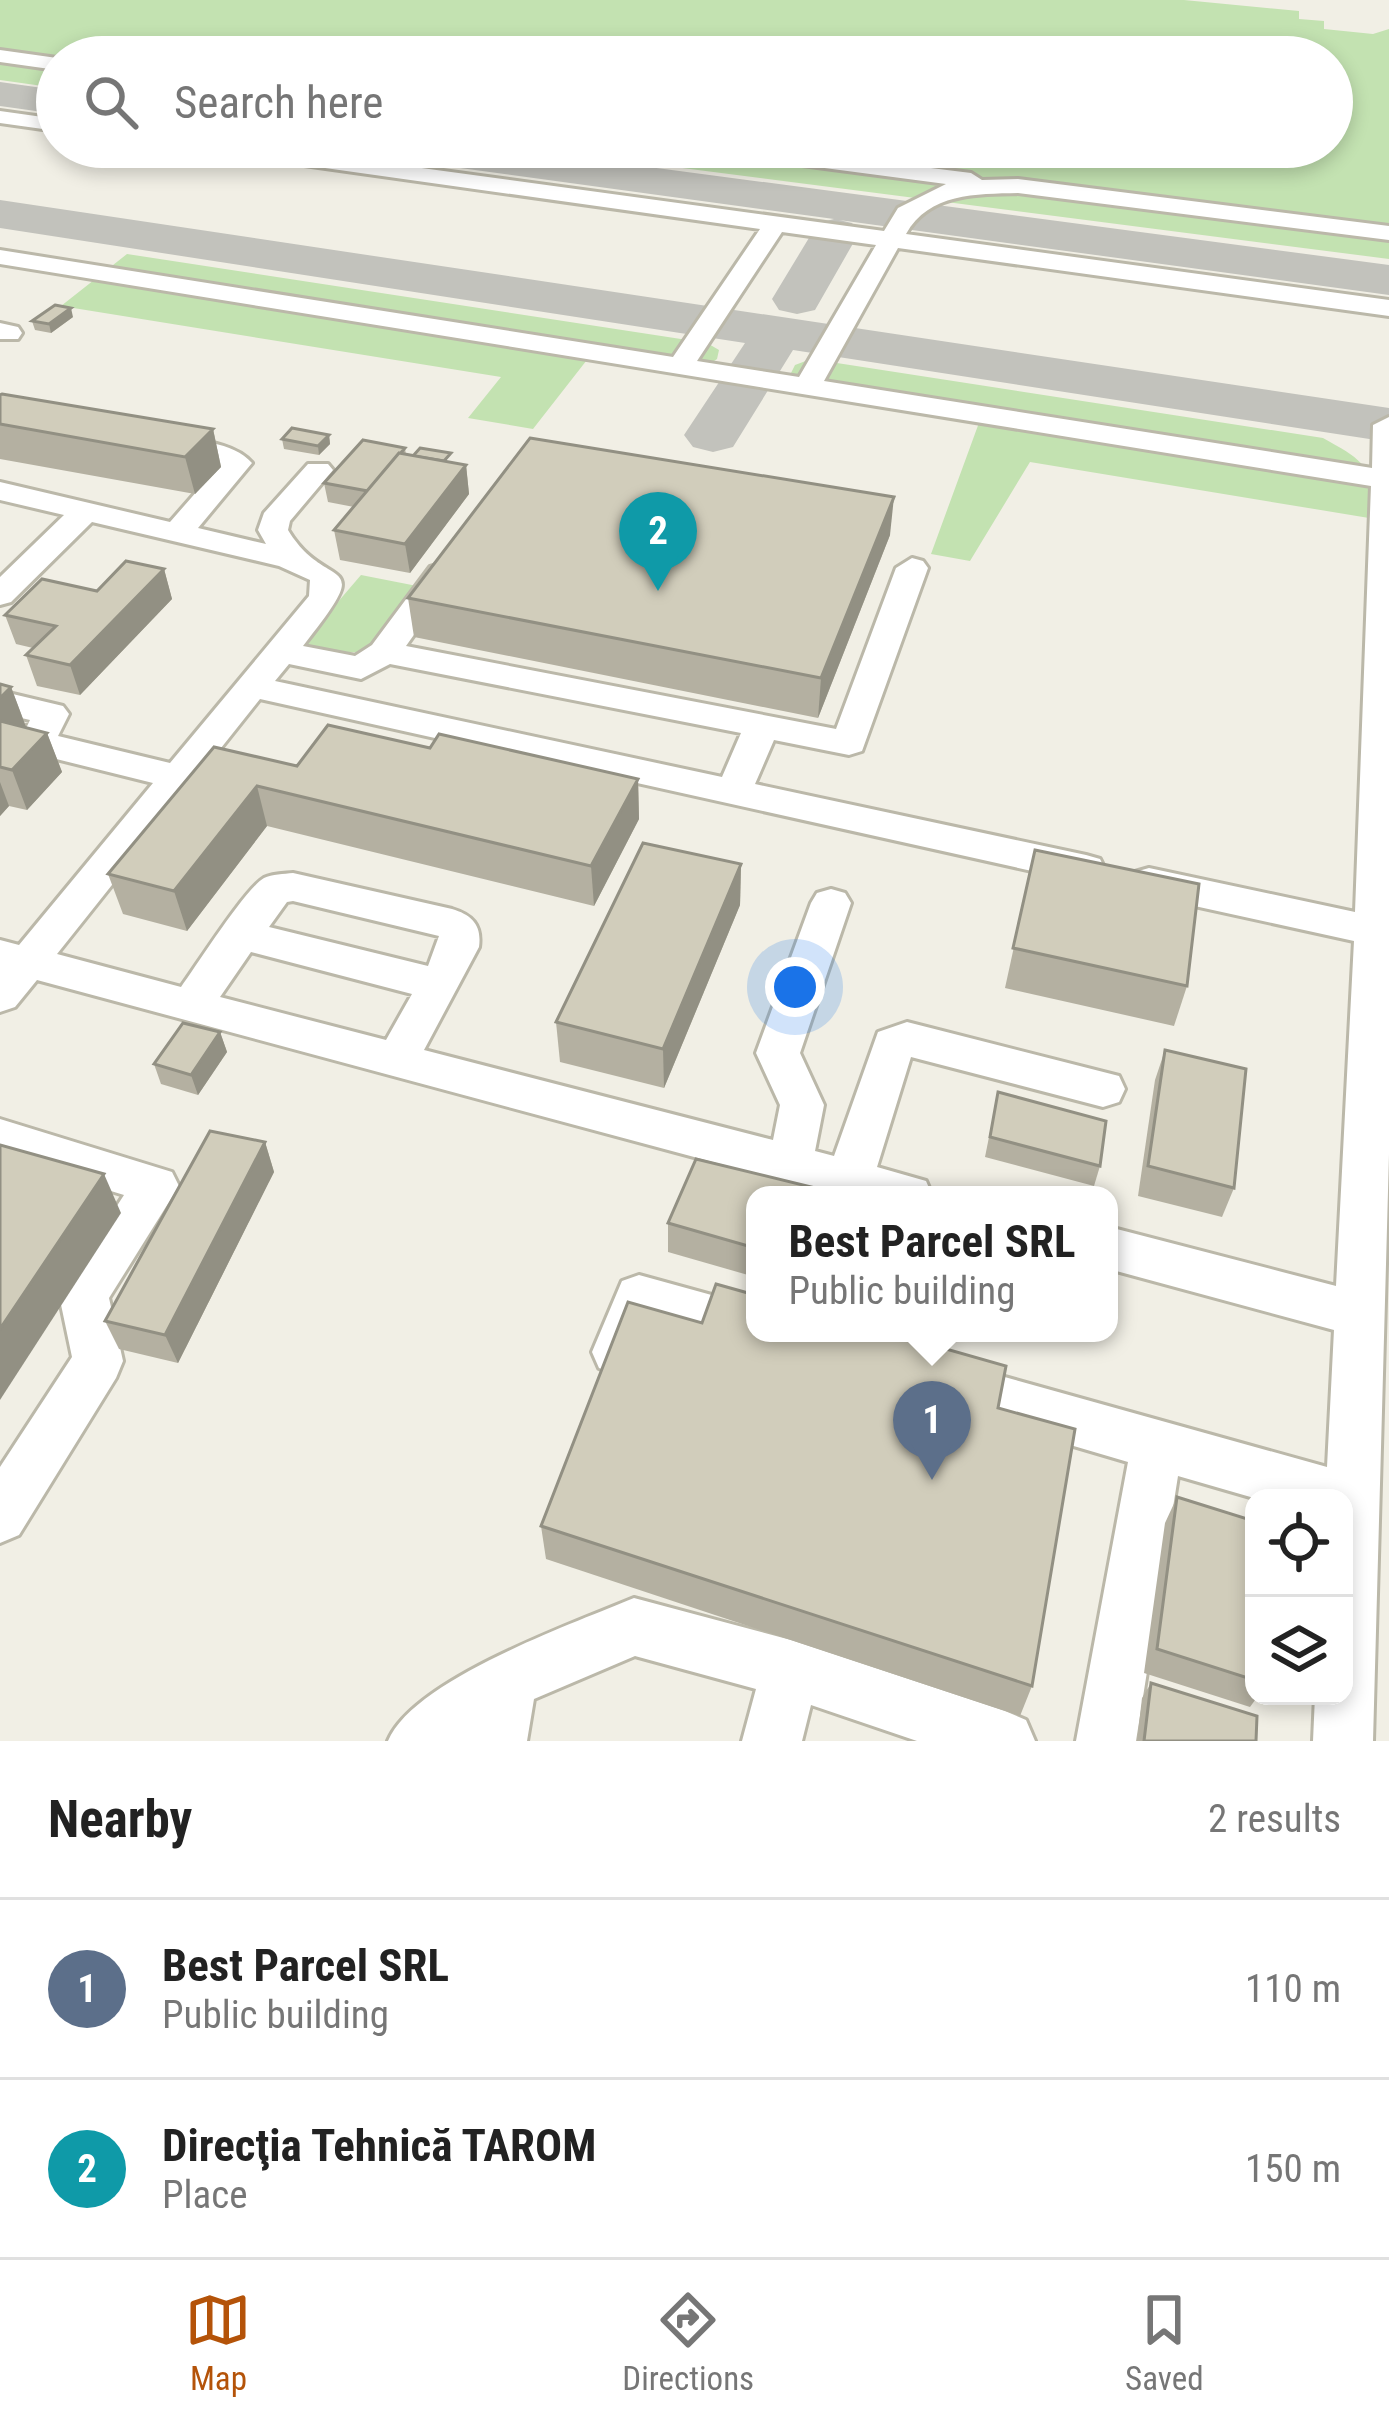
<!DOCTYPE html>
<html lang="en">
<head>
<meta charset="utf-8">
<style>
  :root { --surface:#fff; --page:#f6f6f6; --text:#222; --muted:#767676; --line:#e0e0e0; --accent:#b45309 }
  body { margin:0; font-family:"Roboto Condensed",sans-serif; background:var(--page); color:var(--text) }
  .controls { position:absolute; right:36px; bottom:36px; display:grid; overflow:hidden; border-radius:24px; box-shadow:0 6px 18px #0003 }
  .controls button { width:108px; height:108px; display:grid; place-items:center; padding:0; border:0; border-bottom:3px solid var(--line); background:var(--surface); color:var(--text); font:60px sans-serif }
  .you { position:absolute; left:795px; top:987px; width:42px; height:42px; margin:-30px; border:9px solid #fff; border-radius:50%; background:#1a73e8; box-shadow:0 0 0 18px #1a73e833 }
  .badge { display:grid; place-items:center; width:78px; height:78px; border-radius:50%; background:var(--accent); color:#fff; font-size:39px; font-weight:700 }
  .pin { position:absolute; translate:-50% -99px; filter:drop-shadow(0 3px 6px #0008) }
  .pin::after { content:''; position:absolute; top:63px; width:42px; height:36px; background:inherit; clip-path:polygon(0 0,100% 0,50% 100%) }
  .popup { position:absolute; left:746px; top:1186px; width:372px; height:156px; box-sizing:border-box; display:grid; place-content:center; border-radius:24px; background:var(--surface); filter:drop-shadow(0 3px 9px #0005); font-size:39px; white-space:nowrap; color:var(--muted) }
  .popup b { font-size:45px; color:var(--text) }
  .popup::after { content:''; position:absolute; left:50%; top:100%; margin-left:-24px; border:24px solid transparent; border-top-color:var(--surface) }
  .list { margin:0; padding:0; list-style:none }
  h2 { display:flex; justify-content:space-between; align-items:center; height:156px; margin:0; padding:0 48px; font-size:51px }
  h2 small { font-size:39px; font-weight:400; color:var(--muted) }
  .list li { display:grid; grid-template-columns:78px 1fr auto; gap:36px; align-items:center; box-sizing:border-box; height:180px; padding:0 48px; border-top:3px solid var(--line) }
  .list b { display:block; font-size:45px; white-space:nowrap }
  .list p { margin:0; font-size:39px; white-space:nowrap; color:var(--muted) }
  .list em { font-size:39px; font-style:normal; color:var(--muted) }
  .icon { flex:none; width:66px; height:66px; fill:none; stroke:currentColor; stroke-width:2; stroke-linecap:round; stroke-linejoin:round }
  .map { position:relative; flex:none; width:1389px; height:1741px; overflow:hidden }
  .search { position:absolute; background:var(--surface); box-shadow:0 6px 18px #0003; left:36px; right:36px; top:36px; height:132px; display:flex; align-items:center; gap:30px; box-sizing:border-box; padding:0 42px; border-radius:66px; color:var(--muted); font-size:45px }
  .sheet { height:516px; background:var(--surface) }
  nav { display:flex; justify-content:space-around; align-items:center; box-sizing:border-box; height:168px; border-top:3px solid var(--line); background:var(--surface); font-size:33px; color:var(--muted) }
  nav a { display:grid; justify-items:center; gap:6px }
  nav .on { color:var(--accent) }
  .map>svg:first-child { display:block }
  .green { fill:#c3e2b1 }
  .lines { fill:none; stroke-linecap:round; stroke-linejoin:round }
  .taxiway { fill:#c2c2bc; fill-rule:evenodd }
  .minor-casing { stroke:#bbb8a9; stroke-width:6 }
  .minor { fill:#fff; fill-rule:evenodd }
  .wall { fill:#b4b0a1 }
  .shaded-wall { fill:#929083 }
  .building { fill:#d1cdbb; stroke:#929083; stroke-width:3 }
</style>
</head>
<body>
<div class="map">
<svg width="1389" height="1741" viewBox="0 0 1389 1741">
  <rect width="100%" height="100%" fill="#f1efe5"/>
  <!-- green -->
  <g class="green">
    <path d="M0 0H1184L1299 11V19L1324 21V29L1373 34 1389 29V259L519 147H1332V57H57V88L0 80Z"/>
    <path d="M127 254 707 343 719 350 717 359 708 365 590 356 533 429 468 418 501 377 61 306Z"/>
    <path d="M811 359 1323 438C1368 463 1373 466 1369 518L1030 462 970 561 931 554 980 420 789 377 795 365Z"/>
    <path d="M361 575 417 586 365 652 332 653 307 646 313 631Z"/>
  </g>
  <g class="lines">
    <!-- taxiway -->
    <g class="taxiway">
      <path d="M0 82 57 90V114L0 106Z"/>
      <path d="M379 147H499L1389 265V295L839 220 852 223 859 233 815 310 797 314 779 310 772 299 818 223 834 219 401 160 386 156Z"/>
      <path d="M0 200 1389 408V442L793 350 733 447 713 452 693 447 684 435 745 343 0 228Z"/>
    </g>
    <!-- minor casing -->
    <g class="minor-casing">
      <g id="minor">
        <path d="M0 50 57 58V70L0 62Z"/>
        <path d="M0 111 57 119V131L0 123Z"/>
        <path d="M208 147H267L884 231 898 208 946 184 710 153 699 147H762L971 173 982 180 1018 179 1389 226V240L1018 193C976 194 929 193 906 234L1389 300V316L898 248 824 381 1372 468 1373 425 1389 417V1154L1373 1741H1313L1315 1696H1344V1498H1254L1178 1476 1136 1741H1076L1128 1462 951 1410 933 1403 925 1386 933 1369 951 1362 1327 1467 1334 1330 1109 1269V1227L1336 1286 1354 941 1149 896 1135 892 1129 882 1135 872 1149 868 1355 912 1371 486 0 264V250L673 357 760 229 219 153ZM782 232 876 245 799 377 697 361Z"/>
        <path d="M0 323 18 327 22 333 18 339H0Z"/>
        <path d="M166 435C194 441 233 441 252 463L247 469 198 528 266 544 258 530 264 513 308 464H328L333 470 290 521 288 530C327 595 379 550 303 646L355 656 372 645 430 567 441 564 457 574 406 646 836 729 896 568 912 558 923 561 928 568 862 751 849 755 774 740 755 784 1086 855 1100 859 1105 869 1100 879 1086 883 260 699 57 954 181 987C197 965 246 888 264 878 272 874 284 874 293 873L452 909C472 915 482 925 479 947L424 1050 773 1140 780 1105 756 1053 811 903 817 893 831 889 845 893 851 903 800 1053 824 1105 815 1151 834 1156 878 1032 907 1022 1119 1076 1125 1089 1119 1102 1103 1107 911 1057 877 1167 926 1181 932 1195H835L37 980 15 1007 0 1012V940L19 945 153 783 24 751 19 743 30 720 0 713V691L63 706 69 714 58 736 170 763 309 596 310 580 279 566 92 522 11 602 0 605V577L64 515 0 500V482L170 522 220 465 156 450 152 444 156 438ZM289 664 361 679 390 664 741 733 722 777 275 681ZM293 901 439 936 428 966 269 927 287 902ZM251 952 412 994 386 1040 220 997Z"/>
        <path d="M0 1119 172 1172 179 1186 109 1298 123 1361 116 1378 19 1535 0 1543V1467L72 1357 59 1295 124 1195 0 1157Z"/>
        <path d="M639 1275 755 1307V1333H779L773 1346 755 1353 653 1323 635 1368 617 1375 599 1368 592 1352 622 1281Z"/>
        <path d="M634 1598 791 1640 1005 1711 1026 1720 1035 1741H917L811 1705 802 1741H742L756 1689 635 1656 534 1699 527 1741H388C413 1680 572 1624 634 1598Z"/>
      </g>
    </g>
    <!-- minor -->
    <use href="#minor" class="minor"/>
  </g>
  <!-- wall -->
  <g class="wall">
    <path d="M73 317 51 333 35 330 32 321Z"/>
    <path d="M0 395 213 429 221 467 195 494 0 459Z"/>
    <path d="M329 435 330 444 319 455 284 449 282 439Z"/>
    <path d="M405 448 406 455 466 465 469 494 410 573 340 560 334 530 354 507 328 502 324 483Z"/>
    <path d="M890 535 818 718 414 637 408 598Z"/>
    <path d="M164 569 172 599 80 695 37 686 26 655 33 648 16 644 5 615 97 591Z"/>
    <path d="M0 684 11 687 26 727 47 733 62 772 27 810 9 806 0 816Z"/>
    <path d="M214 747 297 766 430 748 638 779 639 819 594 906 267 826 187 931 123 914 108 874Z"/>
    <path d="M1035 850 1187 986 1174 1026 1005 988Z"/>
    <path d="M741 864 740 905 664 1088 560 1062 556 1022Z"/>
    <path d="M220 1032 227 1052 198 1095 161 1084 154 1064Z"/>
    <path d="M1165 1050 1234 1188 1222 1217 1138 1196 1155 1080Z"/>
    <path d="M998 1092 1100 1166 1094 1186 985 1157Z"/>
    <path d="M265 1142 274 1172 178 1363 119 1349 105 1321Z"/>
    <path d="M755 1195V1277L668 1252V1223Z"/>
    <path d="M998 1408 1032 1686 1020 1716 546 1559 541 1526Z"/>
    <path d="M1177 1497 1254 1521V1696H1258L1250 1707 1144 1673 1165 1523Z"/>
    <path d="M1151 1683 1256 1741H1137L1142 1698Z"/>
  </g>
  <!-- shaded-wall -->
  <g class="shaded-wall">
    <path d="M71 308 73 317 51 333 49 324Z"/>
    <path d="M213 429 221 467 195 494 185 457Z"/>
    <path d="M329 435 330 444 319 455 318 446Z"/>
    <path d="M466 465 469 494 410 573 405 544Z"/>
    <path d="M894 497 890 535 818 718 821 678Z"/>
    <path d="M164 569 172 599 80 695 70 665Z"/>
    <path d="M11 687 26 727 0 754V698Z"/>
    <path d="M47 733 62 772 27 810 12 770Z"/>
    <path d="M638 779 639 819 594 906 591 866Z"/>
    <path d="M0 782 9 806 0 816Z"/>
    <path d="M257 786 267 826 187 931 174 891Z"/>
    <path d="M741 864 740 905 664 1088 663 1049Z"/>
    <path d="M220 1032 227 1052 198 1095 191 1075Z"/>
    <path d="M265 1142 274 1172 178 1363 165 1335Z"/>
    <path d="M104 1174 121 1213 0 1400V1329Z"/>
  </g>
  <!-- building -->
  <g class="building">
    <path d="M55 305 71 308 49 324 32 321Z"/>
    <path d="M2 394 213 429 185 457 0 424V395Z"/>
    <path d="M292 428 329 435 318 446 282 439Z"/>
    <path d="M530 438 894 497 821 678 408 598Z"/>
    <path d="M363 440 405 448 368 491 324 483Z"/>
    <path d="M420 448 451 453 444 461 413 456Z"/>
    <path d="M399 453 466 465 405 544 334 530Z"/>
    <path d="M126 561 164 569 70 665 26 655 56 626 5 615 42 579 97 591Z"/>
    <path d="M0 684 11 687 0 698Z"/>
    <path d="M0 721 47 733 12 770 0 767Z"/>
    <path d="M328 725 430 748 439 734 638 779 591 866 257 786 174 891 108 874 214 747 297 766Z"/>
    <path d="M643 843 741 864 663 1049 556 1022Z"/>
    <path d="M1035 850 1199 884 1187 986 1013 948Z"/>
    <path d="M183 1023 220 1032 191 1075 154 1064Z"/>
    <path d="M1165 1050 1246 1069 1234 1188 1148 1166Z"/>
    <path d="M998 1092 1106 1121 1100 1166 990 1137Z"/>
    <path d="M210 1131 265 1142 165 1335 105 1321Z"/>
    <path d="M0 1145 104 1174 0 1329Z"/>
    <path d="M696 1159 844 1195H755V1248L668 1223Z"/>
    <path d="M716 1284 755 1295V1333H890L1006 1366 998 1408 1075 1429 1032 1686 541 1526 628 1302 702 1323Z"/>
    <path d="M1177 1497 1254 1521V1680L1157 1649Z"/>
    <path d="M1151 1683 1257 1716 1256 1741H1144Z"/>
  </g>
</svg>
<div class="controls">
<button><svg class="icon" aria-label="locate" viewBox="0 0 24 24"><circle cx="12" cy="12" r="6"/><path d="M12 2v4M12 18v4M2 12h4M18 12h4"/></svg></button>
<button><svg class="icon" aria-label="layers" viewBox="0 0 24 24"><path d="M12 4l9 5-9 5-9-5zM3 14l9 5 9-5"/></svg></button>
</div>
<div class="you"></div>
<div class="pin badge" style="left:932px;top:1480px;background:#5c6f8a">1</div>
<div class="popup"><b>Best Parcel SRL</b>Public building</div>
<div class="pin badge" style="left:658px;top:591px;background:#0f9aa8">2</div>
<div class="search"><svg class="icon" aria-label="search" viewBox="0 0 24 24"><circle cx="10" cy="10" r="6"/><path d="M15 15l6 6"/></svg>Search here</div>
</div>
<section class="sheet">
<h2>Nearby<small>2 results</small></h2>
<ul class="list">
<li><span class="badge" style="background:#5c6f8a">1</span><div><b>Best Parcel SRL</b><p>Public building</p></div><em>110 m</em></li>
<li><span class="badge" style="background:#0f9aa8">2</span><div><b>Direcţia Tehnică TAROM</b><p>Place</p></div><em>150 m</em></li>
</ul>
</section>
<nav>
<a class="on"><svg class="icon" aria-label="map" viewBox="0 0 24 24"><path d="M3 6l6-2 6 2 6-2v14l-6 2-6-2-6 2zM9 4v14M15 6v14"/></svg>Map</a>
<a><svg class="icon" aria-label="directions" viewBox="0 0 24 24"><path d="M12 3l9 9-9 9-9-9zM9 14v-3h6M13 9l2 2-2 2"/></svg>Directions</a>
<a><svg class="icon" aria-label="saved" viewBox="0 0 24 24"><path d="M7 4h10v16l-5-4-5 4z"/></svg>Saved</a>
</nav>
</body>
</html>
